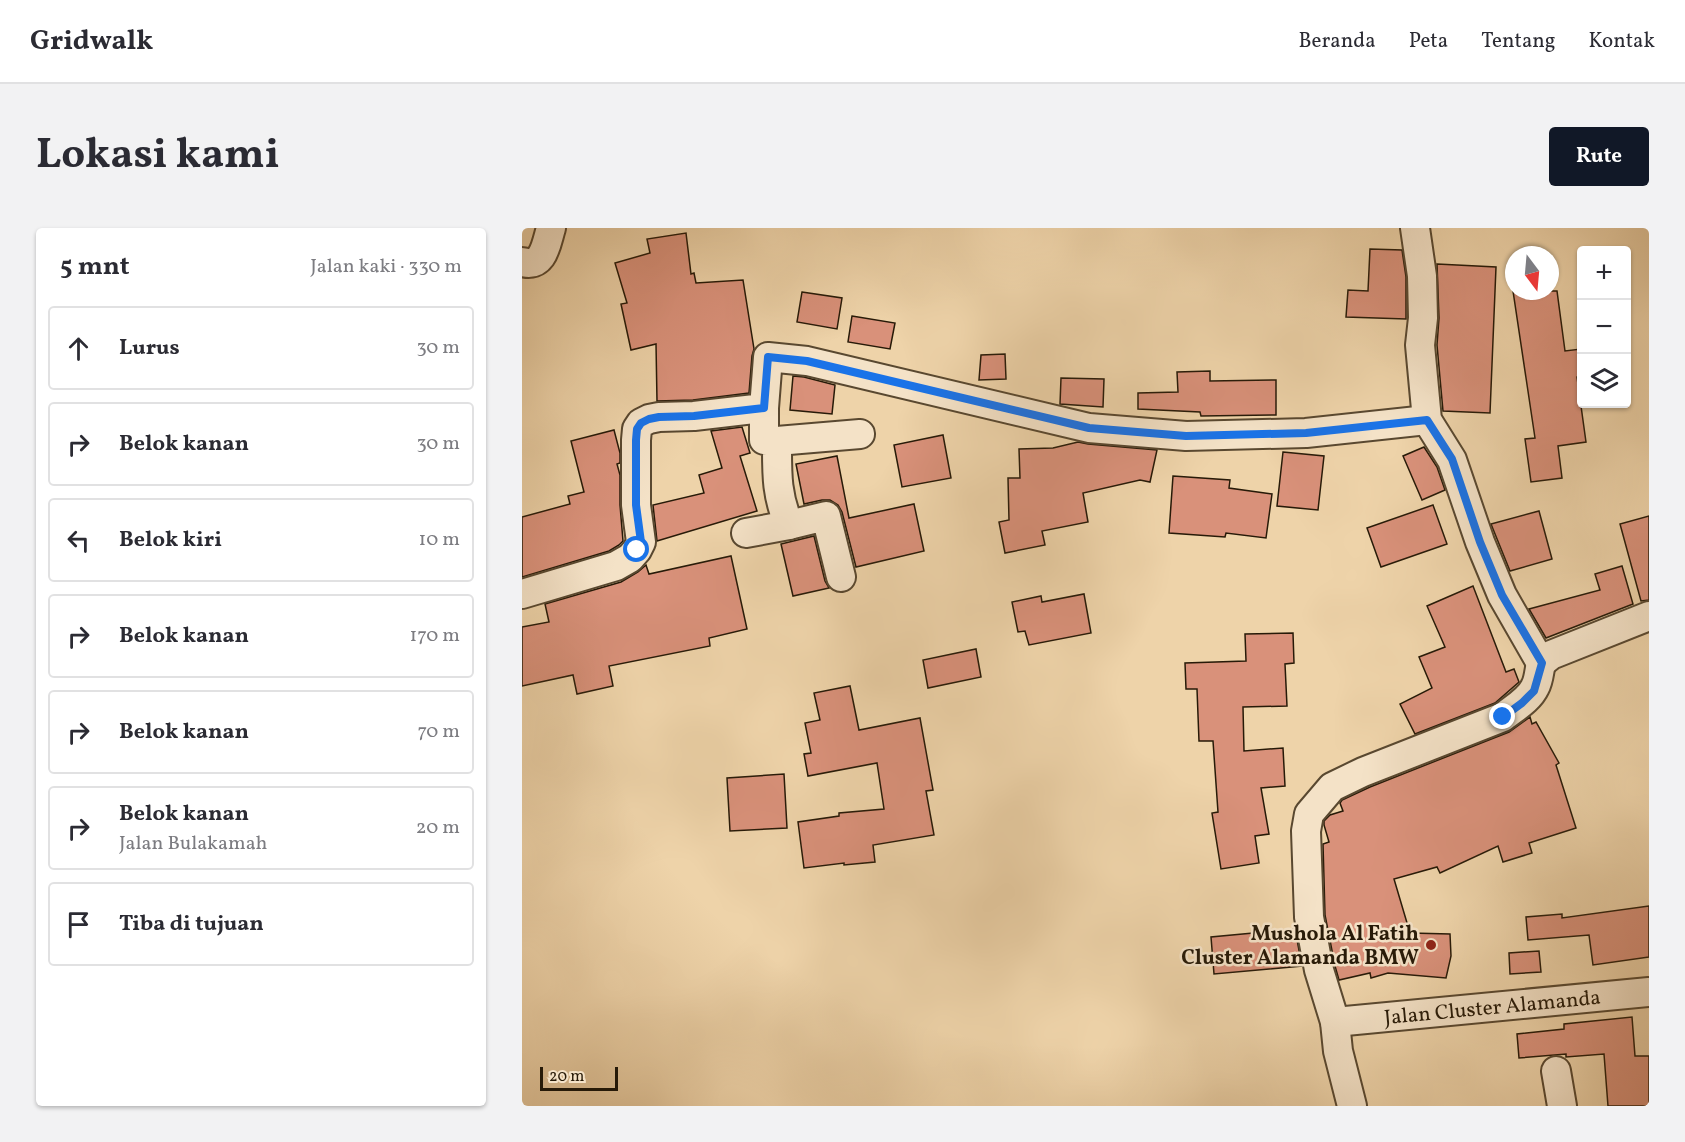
<!DOCTYPE html>
<html lang="id">
<head>
<meta charset="utf-8">
<style>
  :root { --surface:#fff; --page:#f2f2f3; --text:#2b2b33; --muted:#7c7c81; --line:#e1e1e2; --accent:#111827 }
  body { margin:0; font-family:Vollkorn,serif; background:var(--page); color:var(--text) }
  .controls { position:absolute; right:18px; top:18px; display:grid; overflow:hidden; border-radius:6px; box-shadow:0 2px 4px #0004 }
  .controls button { width:54px; height:54px; display:grid; place-items:center; padding:0; border:0; border-bottom:2px solid var(--line); background:var(--surface); color:var(--text); font:30px sans-serif }
  .compass { position:absolute; left:983px; top:18px; width:54px; height:54px; border-radius:50%; background:var(--surface); box-shadow:0 2px 4px #0004; rotate:164deg }
  .scale { position:absolute; left:18px; bottom:15px; width:78px; box-sizing:border-box; padding-left:6px; border:3px solid #271a08; border-top:0; font-size:16px; line-height:21px; white-space:nowrap; color:#271a08; -webkit-text-stroke:4px #f4e2c7; paint-order:stroke }
  .stop { position:absolute; width:18px; height:18px; margin:-14px; border:4px solid #1a73e8; border-radius:50%; background:#fff }
  .stop.end { background:#1a73e8; border-color:#fff; box-shadow:0 2px 6px #0008 }
  .list { margin:0; padding:0; list-style:none }
  h2 { display:flex; justify-content:space-between; align-items:center; height:78px; margin:0; padding:0 24px; font-size:26px }
  h2 small { font-size:20px; font-weight:400; color:var(--muted) }
  .list li { display:grid; grid-template-columns:39px 1fr auto; gap:18px; align-items:center; box-sizing:border-box; height:84px; margin:0 12px 12px; padding:0 12px; border:2px solid var(--line); border-radius:6px }
  .list b { display:block; font-size:22px; white-space:nowrap }
  .list p { margin:0; font-size:20px; white-space:nowrap; color:var(--muted) }
  .list em { font-size:20px; font-style:normal; color:var(--muted) }
  .icon { flex:none; width:33px; height:33px; fill:none; stroke:currentColor; stroke-width:2; stroke-linecap:round; stroke-linejoin:round }
  .map { position:relative; flex:none; width:1127px; height:878px; overflow:hidden; border-radius:6px }
  header { display:flex; align-items:center; gap:36px; box-sizing:border-box; height:84px; padding:0 30px; background:var(--surface); border-bottom:2px solid var(--line) }
  header strong { font-size:28px }
  nav { display:flex; gap:33px; margin-inline-start:auto; font-size:21px }
  .intro { display:flex; align-items:center; justify-content:space-between; box-sizing:border-box; height:144px; padding:0 36px }
  h1 { margin:0; font-size:42px }
  .button { padding:15px 27px; border-radius:6px; background:var(--accent); color:#fff; font-size:21px; font-weight:700 }
  main { display:flex; gap:36px; padding:0 36px }
  aside { flex:1; background:var(--surface); border-radius:6px; box-shadow:0 2px 4px #0004 }
  .map>svg:first-child { display:block }
  .building { fill:#d9917a; stroke:#271a08; stroke-width:1.5 }
  .lines { fill:none; stroke-linecap:round; stroke-linejoin:round }
  .minor-casing { stroke:#594830; stroke-width:32 }
  .minor { stroke:#f4e2c7; stroke-width:28 }
  .route { stroke:#1a73e8; stroke-width:8 }
  .poi-dot { fill:#8f2418; stroke:#f4e2c7; stroke-width:2 }
  .labels { text-anchor:middle; stroke-width:5; stroke-linejoin:round; paint-order:stroke }
  .poi-label { font-size:21px; font-weight:bold; fill:#271a08; stroke:#f4e2c7; text-anchor:end }
  .street-label { font-size:21px; fill:#271a08; stroke:#f4e2c7 }
</style>
</head>
<body>
<header>
<strong>Gridwalk</strong>
<nav><a>Beranda</a><a>Peta</a><a>Tentang</a><a>Kontak</a></nav>
</header>
<div class="intro"><h1>Lokasi kami</h1><a class="button">Rute</a></div>
<main>
<aside>
<h2>5 mnt<small>Jalan kaki · 330 m</small></h2>
<ul class="list">
<li><svg class="icon" aria-label="ahead" viewBox="0 0 24 24"><path d="M12 20V5M6 11l6-6 6 6"/></svg><div><b>Lurus</b></div><em>30 m</em></li>
<li><svg class="icon" aria-label="right" viewBox="0 0 24 24"><path d="M7 20v-9h11M14 6l5 5-5 5"/></svg><div><b>Belok kanan</b></div><em>30 m</em></li>
<li><svg class="icon" aria-label="left" viewBox="0 0 24 24"><path d="M17 20v-9H6M10 6l-5 5 5 5"/></svg><div><b>Belok kiri</b></div><em>10 m</em></li>
<li><svg class="icon" aria-label="right" viewBox="0 0 24 24"><path d="M7 20v-9h11M14 6l5 5-5 5"/></svg><div><b>Belok kanan</b></div><em>170 m</em></li>
<li><svg class="icon" aria-label="right" viewBox="0 0 24 24"><path d="M7 20v-9h11M14 6l5 5-5 5"/></svg><div><b>Belok kanan</b></div><em>70 m</em></li>
<li><svg class="icon" aria-label="right" viewBox="0 0 24 24"><path d="M7 20v-9h11M14 6l5 5-5 5"/></svg><div><b>Belok kanan</b><p>Jalan Bulakamah</p></div><em>20 m</em></li>
<li><svg class="icon" aria-label="arrive" viewBox="0 0 24 24"><path d="M6 21V4h12l-3 4 3 4H6"/></svg><div><b>Tiba di tujuan</b></div></li>
</ul>
</aside>
<div class="map">
<svg width="1127" height="878" viewBox="0 0 1127 878">
  <rect width="100%" height="100%" fill="#eed3a9"/>
  <filter id="stains"><feTurbulence type="fractalNoise" baseFrequency=".00333" numOctaves="4"/><feColorMatrix values="0 0 0 0 .2 0 0 0 0 .09 0 0 0 0 .02 0 0 0 .5 -.17"/></filter>
  <radialGradient id="worn" r=".72"><stop offset=".6" stop-color="#630" stop-opacity="0"/><stop offset="1" stop-color="#630" stop-opacity=".3"/></radialGradient>
  <!-- building -->
  <g class="building">
    <path d="M164 5 169 46 172 45 174 55 221 52 232 121 230 128 227 165 171 172 135 173 134 116 109 122 99 76 105 75 93 35 128 25 125 11Z"/>
    <path d="M848 21 880 22 884 49V91L824 89 826 62 846 63Z"/>
    <path d="M915 36 974 39 968 185 921 183 915 117 917 90Z"/>
    <path d="M991 63H1035L1043 123 1059 121V148L1055 149 1064 214 1036 218 1040 250 1009 254 1003 211 1013 210Z"/>
    <path d="M280 64 320 70 315 101 275 94Z"/>
    <path d="M330 88 373 95 368 121 326 114Z"/>
    <path d="M483 126 484 151 457 152 459 127Z"/>
    <path d="M688 143V153L754 152V187L679 188 678 184 616 181V165L656 164 655 144Z"/>
    <path d="M271 148 282 149 313 157 310 186 268 182Z"/>
    <path d="M539 150 582 151 581 179 538 176Z"/>
    <path d="M220 199 228 225 218 228 235 283 135 313 131 277 182 265 177 247 200 240 189 203Z"/>
    <path d="M92 202 98 225V235L95 236 98 247V277L101 313 97 317 87 323 0 349V289L48 276 46 268 62 264 49 213Z"/>
    <path d="M421 207 429 250 380 259 372 217Z"/>
    <path d="M556 214 566 216 635 222 628 254 618 252 561 265 566 294 520 303 523 317 483 325 477 294 487 292 486 250H498L497 221 531 220Z"/>
    <path d="M902 219 915 239 923 262 900 272 881 228Z"/>
    <path d="M761 224 802 228 796 282 755 278Z"/>
    <path d="M315 228 327 290 392 276 402 323 334 339 320 284 316 277 308 272H300L282 276 274 236Z"/>
    <path d="M651 248 708 252 707 260 750 266 744 310 704 305 703 309 647 305Z"/>
    <path d="M911 277 925 316 859 339 845 300Z"/>
    <path d="M1017 283 1030 331 988 343 969 296Z"/>
    <path d="M1127 288V372L1119 373 1098 296Z"/>
    <path d="M292 308 303 353 307 360 271 368 259 316Z"/>
    <path d="M209 328 225 401 187 410 188 418 87 438 91 458 55 466 51 447 0 458V399L27 394 23 376 99 354 116 344 124 337 127 346Z"/>
    <path d="M1100 338 1111 376 1024 410 1007 381 1078 362 1073 346Z"/>
    <path d="M951 358 984 444 992 441 997 454 973 475 893 506 878 476 910 460 897 429 923 419 905 378Z"/>
    <path d="M562 366 569 405 507 417 503 403 496 404 490 374 519 368 520 374Z"/>
    <path d="M771 405 772 435 763 436 765 478 721 479 722 523 761 520 763 558 739 560 747 606 733 608 737 635 699 641 690 585 696 584 691 513H677L675 461H664L663 435 724 433 723 406Z"/>
    <path d="M454 421 459 449 406 460 401 432Z"/>
    <path d="M328 458 337 502 398 490 411 562 404 563 412 607 351 617 353 634 322 637V635L282 640 276 594 317 588V585L362 581 355 535 286 548 282 526 289 525 283 495 298 492 292 465Z"/>
    <path d="M1008 489 1010 496 1014 494 1037 535 1034 537 1054 600 1007 615 1010 625 981 634 976 618 918 645 915 639 872 651 888 705 928 706 929 728 924 750 866 745 849 750 848 745 817 752 813 738 803 687 801 616 807 614 802 597V593L808 587 821 583 818 575 820 572 848 559 987 504Z"/>
    <path d="M262 546 265 600 208 603 205 550Z"/>
    <path d="M1127 678V729L1071 737 1067 707 1006 712 1004 689 1040 686V690Z"/>
    <path d="M773 701 780 738 692 746 689 709Z"/>
    <path d="M1017 723 1019 744 988 746 987 725Z"/>
    <path d="M1110 789 1113 828H1127V878H1086L1082 826 1044 829V826L997 830 995 806 1042 801V796Z"/>
  </g>
  <g class="lines">
    <!-- minor casing -->
    <g class="minor-casing">
      <g id="minor">
        <path d="M893 0 900 48 901 90 898 117 905 192 930 232 958 314 980 367 1019 435"/>
        <path d="M0 34C22 40 24 16 29 0"/>
        <path d="M242 180V212L255 213C255 245 254 266 267 297L304 288 319 349"/>
        <path d="M255 213 338 206"/>
        <path d="M224 305 267 297"/>
        <path d="M0 366 94 338 108 330 115 322 119 314 114 277V212L115 201 119 195 127 191 137 189 172 188 242 180 246 129 285 133 567 200 664 208 784 205 905 192"/>
        <path d="M1019 435 1029 427 1127 388"/>
        <path id="s1" d="M813 794 1127 764"/>
        <path d="M1034 843 1040 878"/>
        <path d="M830 878 816 823 813 794 797 742 787 689 784 603 787 586 810 559 841 544 981 489C992 480 1007 472 1013 459 1017 452 1017 443 1019 435"/>
      </g>
    </g>
    <!-- minor -->
    <use href="#minor" class="minor"/>
  </g>
  <g class="lines">
    <!-- route -->
    <path class="route" d="M115 322 119 314 114 277V212L115 201 119 195 127 191 137 189 172 188 242 180 246 129 285 133 567 200 664 208 784 205 905 192 930 231 958 314 980 367 1020 435 1012 463 1000 475 981 489"/>
  </g>
  <!-- markers -->
  <circle class="poi-dot" cx="909" cy="717" r="6"/>
  <g class="labels">
    <!-- poi labels -->
    <g class="poi-label">
      <text x="897" y="712">Mushola Al Fatih<tspan x="897" dy="24">Cluster Alamanda BMW</tspan></text>
    </g>
    <!-- street labels -->
    <g class="street-label">
      <text dy="7" stroke="none"><textPath href="#s1" startOffset="158">Jalan Cluster Alamanda</textPath></text>
    </g>
  </g>
  <rect width="100%" height="100%" filter="url(#stains)"/>
  <rect width="100%" height="100%" fill="url(#worn)"/>
</svg>
<div class="controls">
<button>+</button>
<button>−</button>
<button><svg class="icon" aria-label="layers" viewBox="0 0 24 24"><path d="M12 4l9 5-9 5-9-5zM3 14l9 5 9-5"/></svg></button>
</div>
<svg class="compass" viewBox="-18 -18 36 36"><path d="M0-13l5 13h-10z" fill="#e53935"/><path d="M0 13l5-13h-10z" fill="#7c7c81"/></svg>
<div class="scale">20 m</div>
<div class="stop" style="left:115px;top:322px"></div>
<div class="stop end" style="left:981px;top:489px"></div>
</div>
</main>
</body>
</html>
